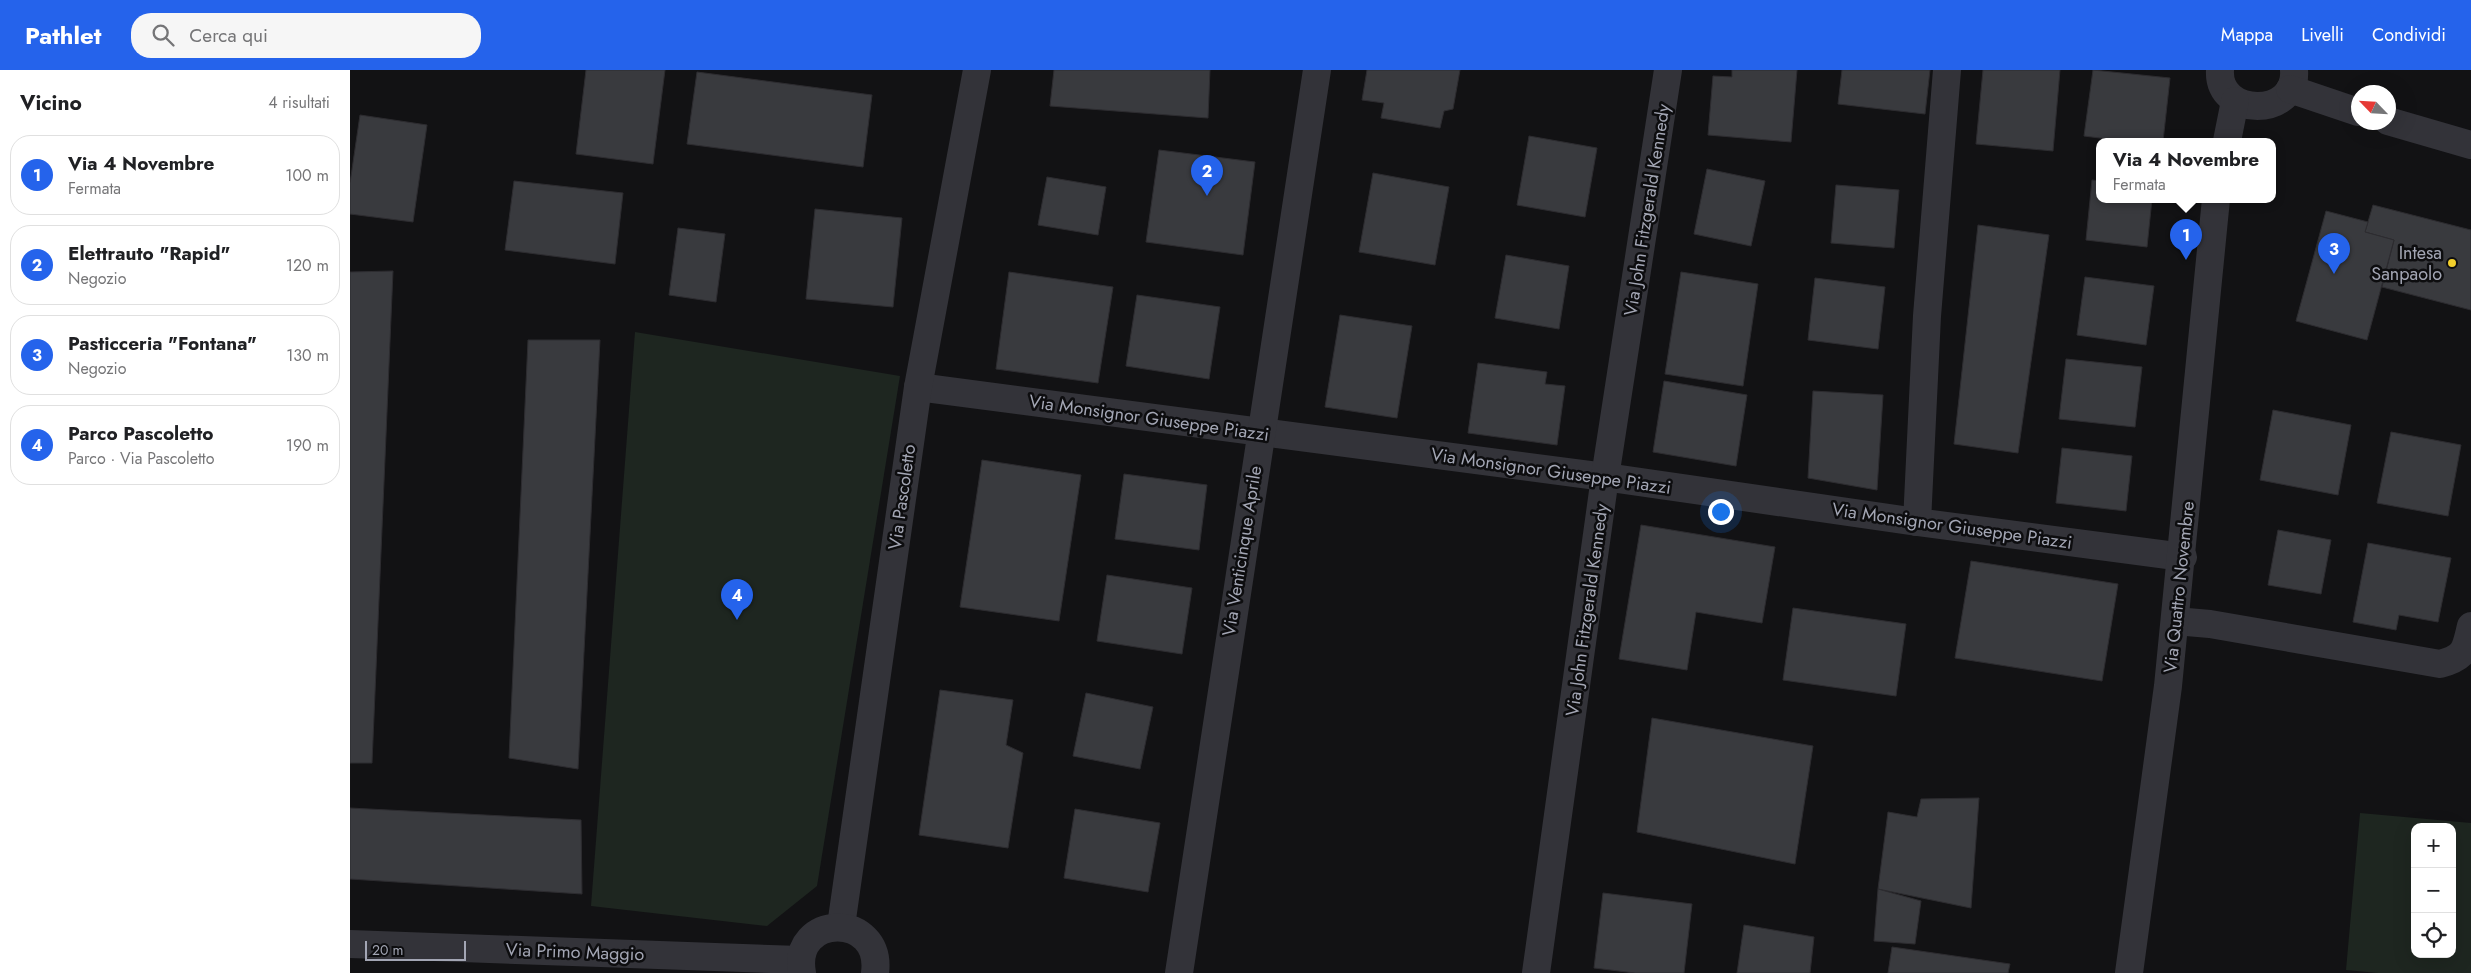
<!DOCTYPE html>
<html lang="it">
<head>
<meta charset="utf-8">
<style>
  :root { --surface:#fff; --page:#f6f6f6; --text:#202124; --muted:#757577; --line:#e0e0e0; --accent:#2563eb }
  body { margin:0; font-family:Jost,sans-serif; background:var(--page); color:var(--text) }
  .controls { position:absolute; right:15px; bottom:15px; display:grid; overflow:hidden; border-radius:10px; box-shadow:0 5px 20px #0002 }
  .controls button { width:45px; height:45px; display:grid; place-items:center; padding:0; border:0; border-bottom:1px solid var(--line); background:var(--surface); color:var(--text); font:25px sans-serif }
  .compass { position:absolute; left:2001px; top:15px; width:45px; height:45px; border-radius:50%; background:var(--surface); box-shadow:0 5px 20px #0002; rotate:295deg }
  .scale { position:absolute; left:15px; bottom:12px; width:101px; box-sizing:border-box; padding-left:5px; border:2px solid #a3a6b4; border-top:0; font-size:14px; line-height:18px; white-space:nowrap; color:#a3a6b4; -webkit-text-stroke:4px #0d0d0f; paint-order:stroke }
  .you { position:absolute; left:1370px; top:441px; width:18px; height:18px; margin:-12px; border:4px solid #fff; border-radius:50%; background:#1a73e8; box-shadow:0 0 0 8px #1a73e833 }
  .badge { display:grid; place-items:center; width:32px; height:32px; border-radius:50%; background:var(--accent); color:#fff; font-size:16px; font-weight:700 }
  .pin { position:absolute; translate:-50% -41px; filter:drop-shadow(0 1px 2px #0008) }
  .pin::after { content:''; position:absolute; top:26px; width:18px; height:15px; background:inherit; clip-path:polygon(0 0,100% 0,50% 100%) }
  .popup { position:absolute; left:1746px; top:68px; width:180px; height:65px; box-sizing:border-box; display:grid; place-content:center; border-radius:10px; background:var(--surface); filter:drop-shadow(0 1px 4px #0005); font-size:16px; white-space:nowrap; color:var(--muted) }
  .popup b { font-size:19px; color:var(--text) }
  .popup::after { content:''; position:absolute; left:50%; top:100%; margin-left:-10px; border:10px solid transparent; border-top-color:var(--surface) }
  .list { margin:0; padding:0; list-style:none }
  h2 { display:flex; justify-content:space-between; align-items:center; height:65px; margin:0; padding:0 20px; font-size:21px }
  h2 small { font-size:16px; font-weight:400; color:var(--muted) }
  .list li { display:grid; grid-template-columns:32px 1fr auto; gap:15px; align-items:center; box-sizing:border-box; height:80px; margin:0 10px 10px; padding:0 10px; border:1px solid var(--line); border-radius:20px }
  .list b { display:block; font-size:19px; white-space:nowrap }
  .list p { margin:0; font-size:16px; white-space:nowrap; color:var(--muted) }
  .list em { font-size:16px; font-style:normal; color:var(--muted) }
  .icon { flex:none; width:28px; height:28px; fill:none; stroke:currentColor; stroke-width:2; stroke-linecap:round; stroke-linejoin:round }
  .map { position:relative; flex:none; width:2121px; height:903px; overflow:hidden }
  header { display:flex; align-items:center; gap:30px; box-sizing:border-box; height:70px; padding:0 25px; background:var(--accent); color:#fff }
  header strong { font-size:24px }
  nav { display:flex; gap:28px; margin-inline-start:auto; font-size:18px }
  .search { width:350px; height:45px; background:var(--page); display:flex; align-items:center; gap:12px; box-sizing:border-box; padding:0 18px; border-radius:20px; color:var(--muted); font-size:19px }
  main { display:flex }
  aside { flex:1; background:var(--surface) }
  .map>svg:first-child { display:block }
  .green { fill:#1e2620; fill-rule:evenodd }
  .building { fill:#393a3e; stroke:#2d2c30 }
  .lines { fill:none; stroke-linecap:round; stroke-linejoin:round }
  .minor { stroke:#333339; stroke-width:28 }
  .poi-dot { fill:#f2cf2c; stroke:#0d0d0f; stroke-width:2 }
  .labels { text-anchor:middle; stroke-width:5; stroke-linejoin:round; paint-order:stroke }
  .street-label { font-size:18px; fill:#a3a6b4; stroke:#0d0d0f }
  .poi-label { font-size:18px; fill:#a3a6b4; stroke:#0d0d0f; text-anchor:end }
</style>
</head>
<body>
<header>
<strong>Pathlet</strong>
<div class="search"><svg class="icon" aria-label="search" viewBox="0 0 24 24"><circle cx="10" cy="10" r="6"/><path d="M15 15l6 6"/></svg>Cerca qui</div>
<nav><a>Mappa</a><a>Livelli</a><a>Condividi</a></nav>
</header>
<main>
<aside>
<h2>Vicino<small>4 risultati</small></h2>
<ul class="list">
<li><span class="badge">1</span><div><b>Via 4 Novembre</b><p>Fermata</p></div><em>100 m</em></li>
<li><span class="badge">2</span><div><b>Elettrauto &quot;Rapid&quot;</b><p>Negozio</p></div><em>120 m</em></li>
<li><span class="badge">3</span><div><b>Pasticceria &quot;Fontana&quot;</b><p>Negozio</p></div><em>130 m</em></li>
<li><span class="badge">4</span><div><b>Parco Pascoletto</b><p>Parco · Via Pascoletto</p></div><em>190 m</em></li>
</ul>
</aside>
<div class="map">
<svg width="2121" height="903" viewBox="0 0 2121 903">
  <rect width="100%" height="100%" fill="#121214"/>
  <!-- green -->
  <g class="green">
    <path d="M285 262 550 306 467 816 417 856 241 836Z"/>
    <path d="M2010 743 2121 753V903H2028L1996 900ZM2065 757H2102V884H2065Z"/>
  </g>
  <!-- building -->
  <g class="building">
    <path d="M236 0H315L303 94 226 84Z"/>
    <path d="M704 0H860L858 48 700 36Z"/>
    <path d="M1017 0H1110L1103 39 1094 41 1090 58 1031 48 1034 33 1012 30Z"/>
    <path d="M1382 0H1447L1441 72 1358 65 1363 6 1382 7Z"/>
    <path d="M1492 0H1580L1575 44 1488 34Z"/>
    <path d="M1633 0H1710L1703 81 1626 74Z"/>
    <path d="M1743 0 1820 8 1813 71H1773L1734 66Z"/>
    <path d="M347 2 522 25 513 97 337 74Z"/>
    <path d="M10 45 77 55 63 152 0 144V113Z"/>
    <path d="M1179 66 1247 78 1235 147 1167 135Z"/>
    <path d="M809 80 905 92 893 185 796 172Z"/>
    <path d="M1357 99 1415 111 1401 176 1344 164Z"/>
    <path d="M1023 103 1099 117 1085 195 1009 182Z"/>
    <path d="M697 107 756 117 748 165 688 155Z"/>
    <path d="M1742 110 1750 111V129H1802L1797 177 1736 170Z"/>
    <path d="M164 111 273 123 265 194 155 180Z"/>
    <path d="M1486 115 1549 120 1544 178 1481 173Z"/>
    <path d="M2023 135 2121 160V240L2032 217 2044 170 2015 162Z"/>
    <path d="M465 139 552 148 543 237 456 229Z"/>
    <path d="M1976 141 2018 152 2015 162 2044 170 2017 270 1946 251Z"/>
    <path d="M1628 155 1699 165 1668 383 1604 374Z"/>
    <path d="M328 158 375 164 366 232 319 225Z"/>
    <path d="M1156 185 1219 196 1209 259 1145 248Z"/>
    <path d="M43 201 22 693H0V202Z"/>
    <path d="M659 202 763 217 748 313 646 299Z"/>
    <path d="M1331 202 1408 214 1393 316 1315 304Z"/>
    <path d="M1735 207 1804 216 1796 275 1727 265Z"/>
    <path d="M1465 208 1535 217 1528 279 1458 270Z"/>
    <path d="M787 225 870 237 859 309 776 296Z"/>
    <path d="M990 245 1062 256 1047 348 975 337Z"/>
    <path d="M178 270H250L228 699 159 688Z"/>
    <path d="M1716 289 1792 297 1785 357 1709 349Z"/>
    <path d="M1128 293 1197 302 1195 314 1215 316 1207 375 1118 363Z"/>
    <path d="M1314 311 1397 325 1386 396 1303 382Z"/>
    <path d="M1463 321 1533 325 1527 420 1458 408Z"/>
    <path d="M1923 340 2001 355 1988 425 1910 410Z"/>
    <path d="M2041 362 2111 375 2098 446 2027 433Z"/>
    <path d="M1712 378 1782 386 1776 441 1706 433Z"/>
    <path d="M632 390 731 405 709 551 610 537Z"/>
    <path d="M774 404 857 415 849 480 765 469Z"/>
    <path d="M1291 455 1425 477 1412 553 1346 542 1337 600 1269 589Z"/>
    <path d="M1928 460 1981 470 1971 524 1918 515Z"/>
    <path d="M2018 473 2101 488 2088 552 2049 545 2046 560 2003 552Z"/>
    <path d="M1621 491 1768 514 1752 611 1605 588Z"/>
    <path d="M757 505 842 518 832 584 747 571Z"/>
    <path d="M1443 538 1556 554 1546 626 1433 610Z"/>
    <path d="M590 620 663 630 656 675 673 683 658 778 569 765Z"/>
    <path d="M736 623 803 637 790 699 723 686Z"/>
    <path d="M1302 648 1463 676 1445 794 1287 762Z"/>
    <path d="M1629 728 1621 838 1528 819 1538 742 1567 747 1571 729Z"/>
    <path d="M0 738 231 750 232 824 0 809Z"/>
    <path d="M725 739 810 753 798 822 714 808Z"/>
    <path d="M1528 819 1571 831 1565 874 1524 871Z"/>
    <path d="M1253 823 1342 834 1334 903H1285L1244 898Z"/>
    <path d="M1394 855 1464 867 1460 903H1387Z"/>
    <path d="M1542 877 1660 894 1658 903H1538Z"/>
  </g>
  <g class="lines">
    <!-- minor -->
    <g class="minor">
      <path d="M1870 0C1867 48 1948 48 1944 0"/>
      <path d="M1940 19 2008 42"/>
      <path d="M2038 51 2121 75"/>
      <path d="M1877 71 1885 31"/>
      <path d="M568 317 1255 407 1567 452 1833 487"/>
      <path d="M1567 452 1577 246 1597 0"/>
      <path d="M1825 551 1860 554 2090 594C2116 587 2115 580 2121 556"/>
      <path d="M491 856 568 317 627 0"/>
      <path d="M0 874 450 890"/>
      <path d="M452 903C441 843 533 842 525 903"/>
      <path d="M829 903 967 0"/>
      <path d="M1186 903 1255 407 1318 0"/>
      <path d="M1779 903 1818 616 1866 129"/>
    </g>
  </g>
  <!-- markers -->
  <circle class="poi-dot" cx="2102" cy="193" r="5"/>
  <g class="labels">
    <!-- street labels -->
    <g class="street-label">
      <text transform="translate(1297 140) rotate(-81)" y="6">Via John Fitzgerald Kennedy</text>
      <text transform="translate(799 348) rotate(8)" y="6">Via Monsignor Giuseppe Piazzi</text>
      <text transform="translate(1201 401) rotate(8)" y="6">Via Monsignor Giuseppe Piazzi</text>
      <text transform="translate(552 427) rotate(-82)" y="6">Via Pascoletto</text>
      <text transform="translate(1602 456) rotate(8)" y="6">Via Monsignor Giuseppe Piazzi</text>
      <text transform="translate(892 481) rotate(-81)" y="6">Via Venticinque Aprile</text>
      <text transform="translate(1829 517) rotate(-84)" y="6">Via Quattro Novembre</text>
      <text transform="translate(1237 540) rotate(-82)" y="6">Via John Fitzgerald Kennedy</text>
      <text transform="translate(225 882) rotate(2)" y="6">Via Primo Maggio</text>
    </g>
    <!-- poi labels -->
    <g class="poi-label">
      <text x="2092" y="189">Intesa<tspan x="2092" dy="21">Sanpaolo</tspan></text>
    </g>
  </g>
</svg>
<div class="controls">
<button>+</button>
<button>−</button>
<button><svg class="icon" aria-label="locate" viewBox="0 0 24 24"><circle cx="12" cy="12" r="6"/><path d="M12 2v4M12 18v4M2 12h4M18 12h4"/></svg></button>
</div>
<svg class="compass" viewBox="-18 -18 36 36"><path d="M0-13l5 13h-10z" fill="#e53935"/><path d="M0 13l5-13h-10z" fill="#757577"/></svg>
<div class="scale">20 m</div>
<div class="you"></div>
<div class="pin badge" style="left:1836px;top:190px">1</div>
<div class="popup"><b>Via 4 Novembre</b>Fermata</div>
<div class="pin badge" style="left:857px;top:126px">2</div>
<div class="pin badge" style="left:1984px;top:204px">3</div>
<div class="pin badge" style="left:387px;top:550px">4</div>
</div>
</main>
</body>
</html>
